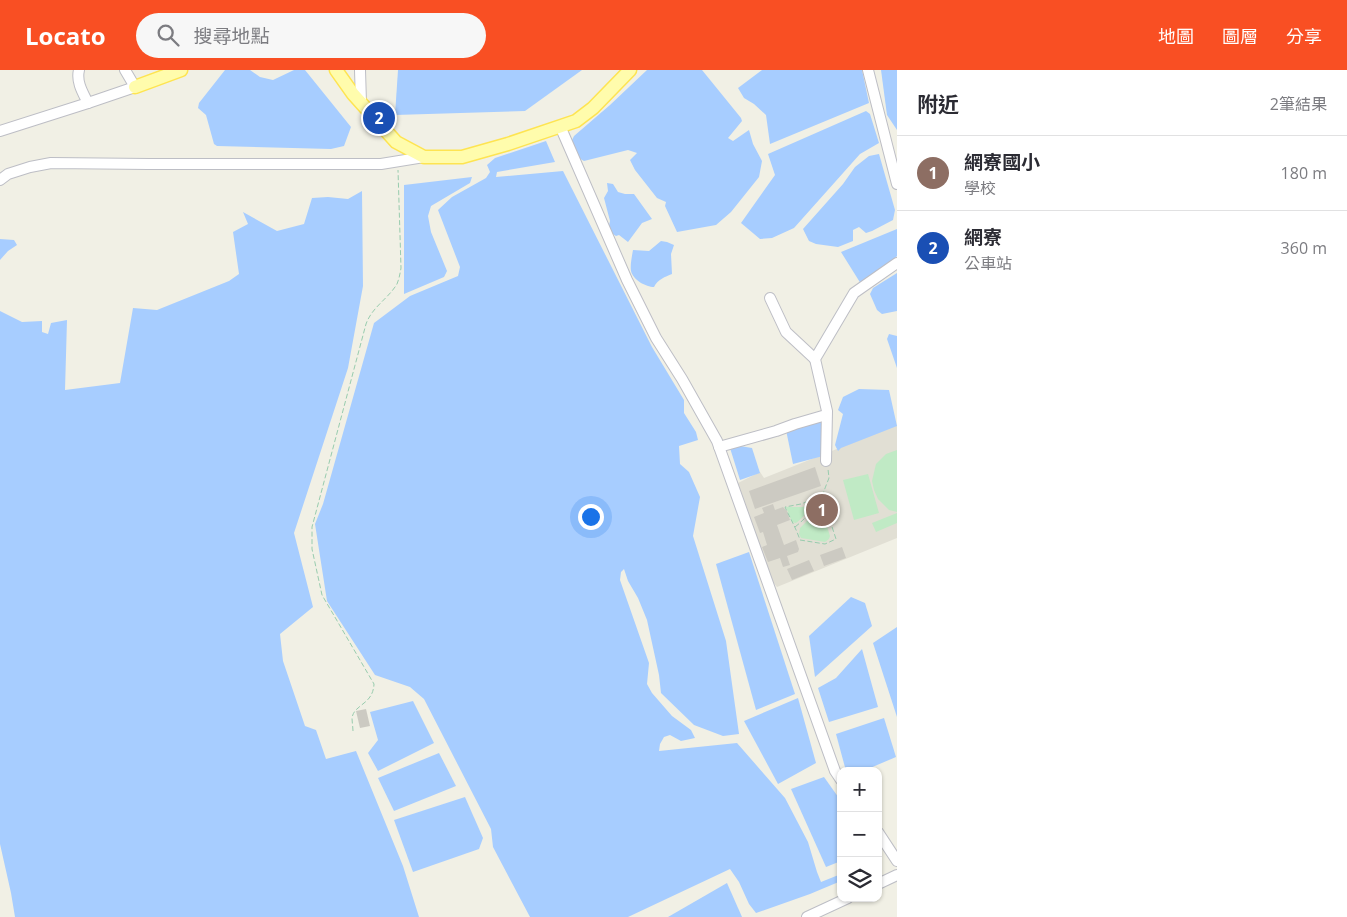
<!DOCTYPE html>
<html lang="zh-TW">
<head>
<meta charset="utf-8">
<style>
  :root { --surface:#fff; --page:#f7f7f7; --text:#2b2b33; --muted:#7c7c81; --line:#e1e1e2; --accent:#f94f23 }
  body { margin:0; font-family:"Open Sans","Noto Sans TC",sans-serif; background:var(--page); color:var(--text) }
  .controls { position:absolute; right:15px; bottom:15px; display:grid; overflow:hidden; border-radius:10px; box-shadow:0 1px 4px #0004 }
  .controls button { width:45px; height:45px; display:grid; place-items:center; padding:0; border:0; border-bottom:1px solid var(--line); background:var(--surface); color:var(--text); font:25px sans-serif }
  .you { position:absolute; left:590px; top:446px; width:18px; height:18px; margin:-12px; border:4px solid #fff; border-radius:50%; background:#1a73e8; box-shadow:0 0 0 8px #1a73e833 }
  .badge { display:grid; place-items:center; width:32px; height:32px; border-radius:50%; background:var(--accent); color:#fff; font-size:16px; font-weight:700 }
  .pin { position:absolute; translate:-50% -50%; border:2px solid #fff; box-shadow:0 1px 5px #0006 }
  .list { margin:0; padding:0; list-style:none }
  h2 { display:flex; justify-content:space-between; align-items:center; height:65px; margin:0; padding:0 20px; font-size:21px }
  h2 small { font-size:16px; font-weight:400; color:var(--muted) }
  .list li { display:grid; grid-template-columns:32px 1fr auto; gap:15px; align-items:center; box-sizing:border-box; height:75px; padding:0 20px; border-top:1px solid var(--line) }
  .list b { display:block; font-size:19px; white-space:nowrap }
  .list p { margin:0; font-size:16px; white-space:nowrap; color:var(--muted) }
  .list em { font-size:16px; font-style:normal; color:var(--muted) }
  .icon { flex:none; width:28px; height:28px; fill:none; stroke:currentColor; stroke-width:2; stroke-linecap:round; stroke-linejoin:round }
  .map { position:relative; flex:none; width:897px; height:847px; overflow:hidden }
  header { display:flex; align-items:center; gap:30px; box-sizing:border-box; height:70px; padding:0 25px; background:var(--accent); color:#fff }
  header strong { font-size:24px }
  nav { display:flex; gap:28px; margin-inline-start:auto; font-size:18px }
  .search { width:350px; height:45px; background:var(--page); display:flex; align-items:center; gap:12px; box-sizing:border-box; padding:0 18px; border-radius:28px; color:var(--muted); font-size:19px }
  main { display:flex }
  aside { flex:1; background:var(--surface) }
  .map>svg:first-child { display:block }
  .education { fill:#e1dfd4 }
  .green { fill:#c0eac5 }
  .water { fill:#a7cdff }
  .building { fill:#cccac2 }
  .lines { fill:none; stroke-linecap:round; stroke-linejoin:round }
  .minor-casing { stroke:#bdbec5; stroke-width:12 }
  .major-casing { stroke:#fee451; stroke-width:15 }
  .path { stroke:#98ccae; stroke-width:1; stroke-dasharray:5 2.5; stroke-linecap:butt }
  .minor { stroke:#fff; stroke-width:10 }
  .major { stroke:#fffcac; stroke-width:12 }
</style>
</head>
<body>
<header>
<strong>Locato</strong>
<div class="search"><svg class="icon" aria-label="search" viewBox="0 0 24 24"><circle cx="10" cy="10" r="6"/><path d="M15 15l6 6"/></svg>搜尋地點</div>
<nav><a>地圖</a><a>圖層</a><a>分享</a></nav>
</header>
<main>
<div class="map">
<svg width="897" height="847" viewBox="0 0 897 847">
  <rect width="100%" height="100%" fill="#f1f0e5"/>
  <!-- education -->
  <path class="education" d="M897 355V468L777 517 769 507 738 413 760 402 764 408Z"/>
  <!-- green -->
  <g class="green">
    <path d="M897 380V442L889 440 878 429 874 420 872 411 876 394 886 384Z"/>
    <path d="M868 404 879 443 854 450 843 410Z"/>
    <path d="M819 432 830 466 829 469 825 472 801 468 799 464 800 458 807 451 812 443 815 433Z"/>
    <path d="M808 433C808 442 804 447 796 453L792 452 786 437H803Z"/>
    <path d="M897 443V453L876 462 872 453Z"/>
  </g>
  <!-- water -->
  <g class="water">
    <path d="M225 0H250L260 7 273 10 294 0H305L351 57 344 76 331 79 217 76 214 74 206 45 198 38 199 33Z"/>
    <path d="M398 0H582L525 41 395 45Z"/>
    <path d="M647 0H702L741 48 742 51 728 68 733 71 749 60 753 74 762 91 759 107 731 142 716 155 677 162 665 136 666 132 657 128 635 100 630 90 637 83 628 80 584 91 577 87 570 74 574 66 610 35Z"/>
    <path d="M762 0H862L869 33 770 74 766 45 754 34 744 28 738 18Z"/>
    <path d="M881 0H897V60L887 45Z"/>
    <path d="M866 41 870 44 879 73 860 84 794 158 772 168 760 169 741 153 775 105 768 84Z"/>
    <path d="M546 71 555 92 497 102 496 107 563 101 652 277 684 330V343L696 362 698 370 679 376 680 394 689 402 700 427 693 466 726 571 739 664 723 666 694 655 661 623 659 605 647 550 638 528 628 511 624 499 621 502 620 510 649 593 647 614 652 623 672 646 691 660 695 668 681 671 670 665 664 667 660 674 659 681 737 673 785 728 808 772 817 802 821 812 841 804V811L810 824 756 843 749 834 739 812 730 799 628 847H530L493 777 491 759 424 629 410 617 375 605 327 531 315 454 323 434 374 253 410 226 458 206 460 197 438 140 452 127 486 108 490 102 487 95 495 88Z"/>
    <path d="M879 84 895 140 893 150 872 161 866 163 859 157 853 160V171L838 177 816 174 809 171 803 159 843 114 855 97 869 86Z"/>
    <path d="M472 107 470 113 431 136 428 146 431 162 447 201 444 207 404 224V115Z"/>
    <path d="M607 113 613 114 618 122 625 124H634L652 149 642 153 628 172 619 165 616 166 608 161 610 151 604 128 608 121Z"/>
    <path d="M362 121 363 216 348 298 294 463 313 537 280 564 283 591 305 656 316 660 326 689 356 681 403 796 419 847H15L11 823 0 774V241L22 252 42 251V262L48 264 51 253 67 250 65 320 120 313 133 238 157 240 229 211 239 204 233 162 248 154 243 142 277 161 304 154 312 128 328 127 348 129Z"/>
    <path d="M897 159V186L887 196 861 214 841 182Z"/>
    <path d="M0 169 14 170 17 175 8 181 0 190Z"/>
    <path d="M661 171 667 172 674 175 671 184 672 204C665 207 658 209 654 217 646 217 633 210 631 201 630 195 632 186 633 180L649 181Z"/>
    <path d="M897 203V241L882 244 877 240 870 224 873 218Z"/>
    <path d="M889 264 897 266V298L887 269Z"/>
    <path d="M859 319 889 320 897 356 841 378 838 381 835 375 843 344 838 340 843 327Z"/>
    <path d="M823 350V386L793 394 786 360Z"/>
    <path d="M740 376 752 378 760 403 740 410 730 378Z"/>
    <path d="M749 482 795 624 756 640 716 494Z"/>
    <path d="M851 527 865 533 872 556 815 607 809 566Z"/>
    <path d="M897 557V647L873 573Z"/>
    <path d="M862 579 878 637 829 652 818 618 836 608Z"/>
    <path d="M798 628 816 693 778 714 744 651Z"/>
    <path d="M413 631 434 673 378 701 368 683 378 670 370 642Z"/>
    <path d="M884 648 896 687 863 701H846L836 664Z"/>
    <path d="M439 683 456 716 394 741 378 708Z"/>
    <path d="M824 707 841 731V791L826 797 791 719Z"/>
    <path d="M465 727 483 768 479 779 413 802 394 750Z"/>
    <path d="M727 813 742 847H668Z"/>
  </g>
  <!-- building -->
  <g class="building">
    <path d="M815 397 821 416 755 439 749 421Z"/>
    <path d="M773 434 775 440 783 437 787 441 790 450 777 455 784 475 796 470 799 479 798 482 787 486 790 495 783 497 780 488 768 492 762 477 767 475 763 462 760 463 754 447 764 443 762 438Z"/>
    <path d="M842 477 846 488 824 496 820 485Z"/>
    <path d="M809 490 814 501 792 510 787 499Z"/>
    <path d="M366 639 370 656 360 658 356 641Z"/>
  </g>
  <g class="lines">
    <!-- minor casing -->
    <g class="minor-casing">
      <g id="minor">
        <path d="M79 0C76 12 83 23 88 33"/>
        <path d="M360 0 361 32"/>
        <path d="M868 0 897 114"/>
        <path d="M560 56 627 210 656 268 682 309 717 371 835 701 841 710"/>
        <path d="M0 61 88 33 135 17 125 0"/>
        <path d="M0 110 8 104 30 97 51 93 149 94H381L424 87"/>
        <path d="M770 228 786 262 815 289"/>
        <path d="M719 377 776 361 795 354 826 345"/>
        <path d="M826 391 827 341 815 289 854 223 897 193"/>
        <path d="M878 762 897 791"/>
        <path d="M878 814 897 805"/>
        <path d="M807 847 848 828"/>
      </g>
    </g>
    <!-- major casing -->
    <g class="major-casing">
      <g id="major">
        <path d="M336 0 353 24 396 72 424 87H462L508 74 576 51 593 38 630 0"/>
        <path d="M135 17 181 0"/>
      </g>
    </g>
    <!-- path -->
    <g class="path">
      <path d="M822 426 801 434 785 437C790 448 796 458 800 470L825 474 836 469 822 426 829 408 828 399"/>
      <path d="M795 457C805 449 811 443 811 431"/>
      <path d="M353 661C353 657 352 652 352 648 354 634 373 635 374 614L322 525 312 479V457L366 254C372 237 388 229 397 214 399 209 400 204 401 198L398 100"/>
    </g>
    <!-- minor -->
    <use href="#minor" class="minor"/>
    <!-- major -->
    <use href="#major" class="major"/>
  </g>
</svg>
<div class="controls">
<button>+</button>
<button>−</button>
<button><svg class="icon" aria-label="layers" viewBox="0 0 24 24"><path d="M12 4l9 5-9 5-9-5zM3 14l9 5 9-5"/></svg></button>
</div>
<div class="you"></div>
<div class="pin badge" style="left:822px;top:440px;background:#8d6e63">1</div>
<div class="pin badge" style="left:379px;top:48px;background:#1a4fb4">2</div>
</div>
<aside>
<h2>附近<small>2筆結果</small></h2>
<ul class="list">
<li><span class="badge" style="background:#8d6e63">1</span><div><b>網寮國小</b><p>學校</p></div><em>180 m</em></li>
<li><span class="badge" style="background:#1a4fb4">2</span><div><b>網寮</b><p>公車站</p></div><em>360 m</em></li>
</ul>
</aside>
</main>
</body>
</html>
